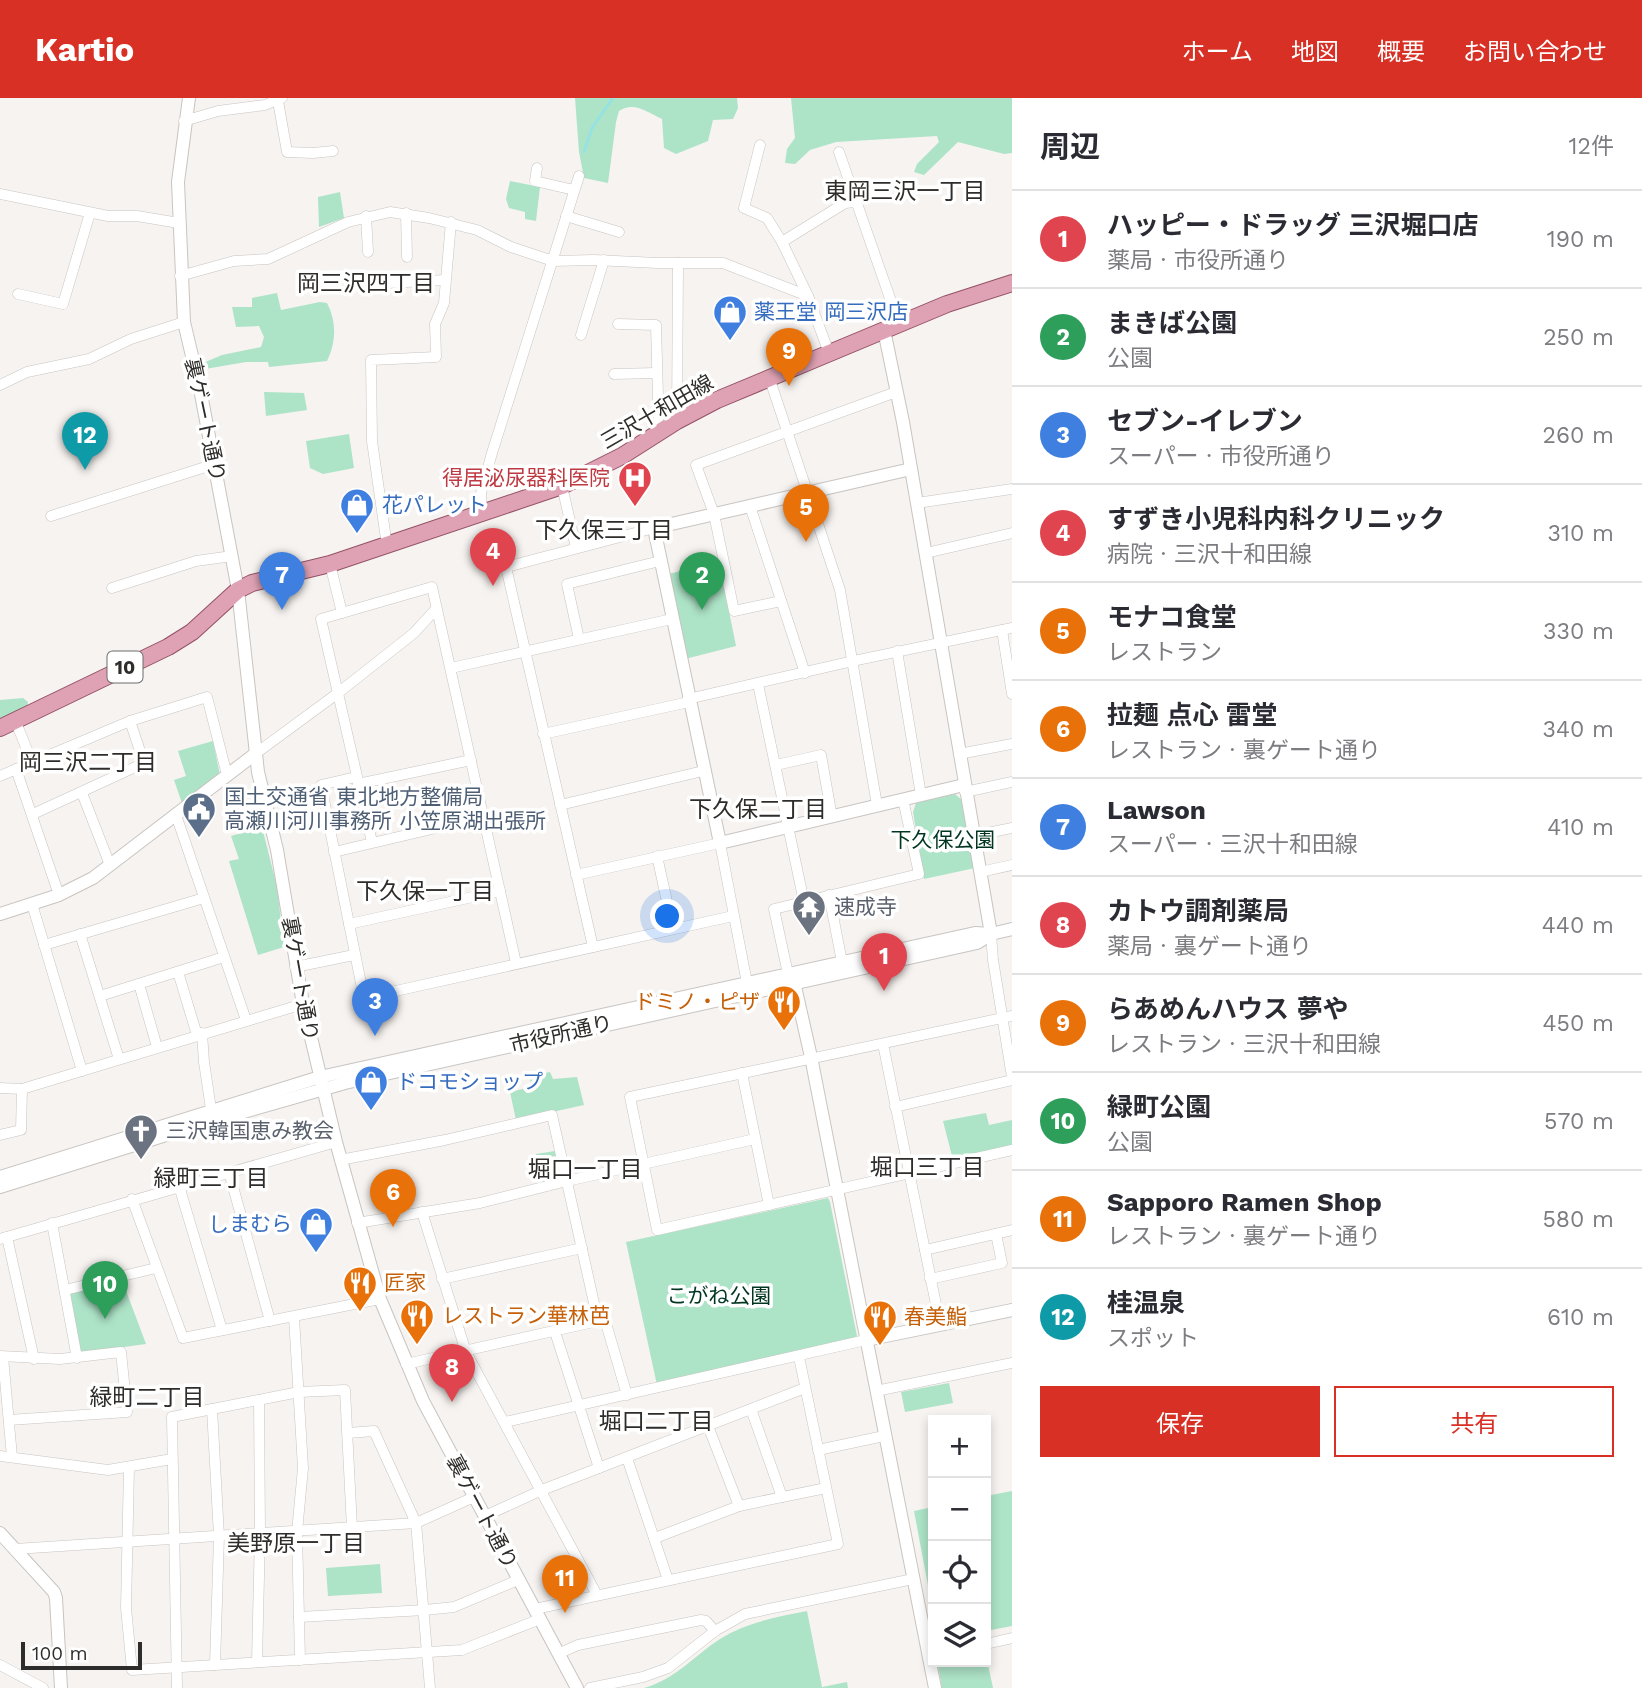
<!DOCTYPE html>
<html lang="ja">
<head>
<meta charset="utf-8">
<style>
  :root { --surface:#fff; --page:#f2f2f3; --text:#2b2b33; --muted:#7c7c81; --line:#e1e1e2; --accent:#d93025 }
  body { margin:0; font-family:"Work Sans","Noto Sans JP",sans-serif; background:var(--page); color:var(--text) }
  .controls { position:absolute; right:21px; bottom:21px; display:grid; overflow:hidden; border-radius:0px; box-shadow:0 4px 10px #0003 }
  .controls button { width:63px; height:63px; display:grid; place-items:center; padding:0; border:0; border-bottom:2px solid var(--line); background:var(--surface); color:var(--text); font:35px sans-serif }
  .scale { position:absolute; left:21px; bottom:18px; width:121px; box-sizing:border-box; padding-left:7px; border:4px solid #2e2d2b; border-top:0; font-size:19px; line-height:24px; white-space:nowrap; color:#2e2d2b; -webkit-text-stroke:5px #fff; paint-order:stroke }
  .you { position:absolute; left:668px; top:819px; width:24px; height:24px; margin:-18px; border:5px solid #fff; border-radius:50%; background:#1a73e8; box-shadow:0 0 0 10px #1a73e833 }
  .badge { display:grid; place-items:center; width:46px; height:46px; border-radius:50%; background:var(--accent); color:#fff; font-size:23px; font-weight:700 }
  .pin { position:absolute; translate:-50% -58px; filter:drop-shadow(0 2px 4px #0008) }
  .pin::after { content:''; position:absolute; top:37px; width:24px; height:21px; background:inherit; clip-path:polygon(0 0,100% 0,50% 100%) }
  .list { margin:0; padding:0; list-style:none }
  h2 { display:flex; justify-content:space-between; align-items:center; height:91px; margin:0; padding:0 28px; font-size:30px }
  h2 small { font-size:23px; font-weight:400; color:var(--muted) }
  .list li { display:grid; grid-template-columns:46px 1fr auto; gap:21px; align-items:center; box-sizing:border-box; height:98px; padding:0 28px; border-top:2px solid var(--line) }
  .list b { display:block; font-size:26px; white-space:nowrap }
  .list p { margin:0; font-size:23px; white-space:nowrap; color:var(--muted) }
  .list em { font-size:23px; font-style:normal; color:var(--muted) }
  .actions { display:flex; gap:14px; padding:21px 28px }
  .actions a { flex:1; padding:16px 0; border:2px solid var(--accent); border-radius:0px; text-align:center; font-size:24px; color:var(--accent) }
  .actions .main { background:var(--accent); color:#fff }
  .icon { flex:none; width:38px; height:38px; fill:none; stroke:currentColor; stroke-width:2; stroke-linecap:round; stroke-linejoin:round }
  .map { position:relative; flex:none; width:1012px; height:1590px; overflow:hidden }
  header { display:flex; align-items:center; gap:42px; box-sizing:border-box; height:98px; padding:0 35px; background:var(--accent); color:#fff }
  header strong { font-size:33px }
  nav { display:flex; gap:38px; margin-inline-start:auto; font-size:24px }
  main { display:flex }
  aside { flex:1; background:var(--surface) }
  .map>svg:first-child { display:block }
  .green { fill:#ade3c7 }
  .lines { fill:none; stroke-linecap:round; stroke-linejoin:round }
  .stream { stroke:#93e2e6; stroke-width:2.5 }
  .minor-casing { stroke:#c8c4c1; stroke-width:11 }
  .tertiary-casing { stroke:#c8c4c1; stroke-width:14 }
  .primary-casing { stroke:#935165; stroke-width:18 }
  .minor { stroke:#fff; stroke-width:10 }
  .tertiary { stroke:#fff; stroke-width:12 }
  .primary { stroke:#dfa2b5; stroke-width:16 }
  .labels { text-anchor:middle; stroke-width:7; stroke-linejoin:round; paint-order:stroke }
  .shield { fill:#fff; stroke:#6d6c6b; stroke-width:2 }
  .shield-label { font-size:19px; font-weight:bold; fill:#2e2d2b }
  .shop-label { font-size:21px; fill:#366cbe; stroke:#fff; text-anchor:start }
  .street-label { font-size:21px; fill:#2e2d2b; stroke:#fff }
  .health-label { font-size:21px; fill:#be3a42; stroke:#fff; text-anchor:end }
  .service-label { font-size:21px; fill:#4e5e75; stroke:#fff; text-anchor:start }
  .park-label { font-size:21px; fill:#013622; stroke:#fff }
  .worship-label { font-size:21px; fill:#5b616d; stroke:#fff; text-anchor:start }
  .food-label { font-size:21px; fill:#c56008; stroke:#fff; text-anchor:start }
  .neighbourhood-label { font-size:23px; fill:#2e2d2b; stroke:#fff }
</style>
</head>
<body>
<header>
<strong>Kartio</strong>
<nav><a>ホーム</a><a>地図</a><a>概要</a><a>お問い合わせ</a></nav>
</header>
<main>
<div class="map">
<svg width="1012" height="1590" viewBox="0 0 1012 1590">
  <rect width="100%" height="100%" fill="#f7f3f0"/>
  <!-- green -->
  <g class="green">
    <path d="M575 0H737L738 10 733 21 713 22 708 43 676 56 664 50 662 21C647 14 634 3 619 13L616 24 608 85 584 80 579 54Z"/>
    <path d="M791 0H1012V55L1004 56 958 44 924 77 914 74 917 66 939 44 937 38 836 44 810 52 795 66 785 65 787 51 795 40Z"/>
    <path d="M510 83 540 89 536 123 525 121V114L509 110 506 101Z"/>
    <path d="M340 94 344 120 319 129 318 99Z"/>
    <path d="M277 195 281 212 320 204 327 205C337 224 336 245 327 263L269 269 268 264H246L205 271 203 265 222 257 261 249 264 239 259 228 236 229 232 209H252V200Z"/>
    <path d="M264 294 304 295 307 312 266 318Z"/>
    <path d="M349 336 354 370 323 376 310 370 306 343Z"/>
    <path d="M719 464 736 548 685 561 668 476Z"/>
    <path d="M23 600 28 604 27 610 0 622V602Z"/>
    <path d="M213 643 220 677 182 705 174 682 186 678 178 653Z"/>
    <path d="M955 696 962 702 975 770 924 781 913 714 916 705Z"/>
    <path d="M262 729 277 789 284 849 258 857 229 763 239 761 231 738Z"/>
    <path d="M550 974 553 981 577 979 584 1007 516 1022 510 994 531 989 530 978Z"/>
    <path d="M986 1015 989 1027 1012 1022V1049L953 1062 943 1023Z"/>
    <path d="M555 1053 559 1081 542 1085 536 1056Z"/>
    <path d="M828 1100 830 1104 857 1238 852 1244 657 1287 626 1144Z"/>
    <path d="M122 1182 146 1246 80 1255 69 1195Z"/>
    <path d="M949 1285 953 1305 905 1314 901 1294Z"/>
    <path d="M1012 1393V1528L986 1533V1398Z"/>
    <path d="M933 1409V1514L914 1413Z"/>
    <path d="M380 1466 382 1495 328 1498 326 1470Z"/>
    <path d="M807 1513 822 1589 847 1584 848 1590H644C676 1581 694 1558 720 1541 747 1524 777 1519 807 1513Z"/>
    <path d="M986 1557 993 1590H942L938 1567 952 1564H986Z"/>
  </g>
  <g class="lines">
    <!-- stream -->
    <path class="stream" d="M584 54 592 30 613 0"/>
    <!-- minor casing -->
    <g class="minor-casing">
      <g id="minor">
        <path d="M278 3 287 54 313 55 333 53"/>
        <path d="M184 23 218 13 265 7 282 0"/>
        <path d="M760 47 744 110 767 120 782 144 808 198"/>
        <path d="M839 54 899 226"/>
        <path d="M537 70 535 83 574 92"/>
        <path d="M0 96 108 118H137L179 125"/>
        <path d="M406 115 407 159"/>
        <path d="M366 118 368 154"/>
        <path d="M566 118 619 134"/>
        <path d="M782 144 845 105 855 104"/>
        <path d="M180 178 234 163 268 161 348 124 390 114 429 120 477 132 511 149 553 163 594 162 658 165H723L808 198 829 255"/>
        <path d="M387 185 445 182"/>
        <path d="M18 196 63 206 90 115"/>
        <path d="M618 226 656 227 659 335"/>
        <path d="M581 237 604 162"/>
        <path d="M614 276 656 275"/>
        <path d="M769 279 840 492 877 707"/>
        <path d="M0 287 27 274 89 261 131 241 184 224"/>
        <path d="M677 323 678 165"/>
        <path d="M562 388 576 450"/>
        <path d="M917 405 1012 391"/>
        <path d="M750 408 805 575"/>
        <path d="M482 416 481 395 492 355 579 78"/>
        <path d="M51 418 215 366"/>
        <path d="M387 448 372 343 371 262 436 259 435 226 444 205 451 124"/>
        <path d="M926 455 1012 435"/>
        <path d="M330 466 342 515"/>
        <path d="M112 490 196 463 232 458"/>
        <path d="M781 503 734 513 714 416 696 367 896 294"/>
        <path d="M1002 532 1012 596"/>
        <path d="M579 541 567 486 660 463"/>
        <path d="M897 553 921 697"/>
        <path d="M451 570 672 521"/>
        <path d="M758 586 804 804"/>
        <path d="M688 601 853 563 1012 530"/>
        <path d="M15 622 32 664"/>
        <path d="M543 636 689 604"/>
        <path d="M255 656 338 595 414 535 436 511"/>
        <path d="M959 656 1012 646"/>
        <path d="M776 667 821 657 832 719"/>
        <path d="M16 671 59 797"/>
        <path d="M0 678 130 623 207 599 227 677"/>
        <path d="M356 679 321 687 364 900 733 818"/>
        <path d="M358 686 471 662"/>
        <path d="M965 694 1012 684"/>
        <path d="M82 695 110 767"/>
        <path d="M560 707 703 673"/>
        <path d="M33 716 144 665 130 623"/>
        <path d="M176 717 246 922"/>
        <path d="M973 738 1012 730"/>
        <path d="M372 744 321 521 432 489 516 865"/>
        <path d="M334 754 483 719"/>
        <path d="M657 758 673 831"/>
        <path d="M980 774 1012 767"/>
        <path d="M576 777 720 745 747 885"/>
        <path d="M829 797 842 864"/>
        <path d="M32 806 82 973"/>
        <path d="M349 826 500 793"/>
        <path d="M80 836 119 961"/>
        <path d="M991 836 993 862 1012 979"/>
        <path d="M44 847 204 800"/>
        <path d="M593 849 506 469 654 430"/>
        <path d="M295 869 354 857"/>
        <path d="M178 874 197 937"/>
        <path d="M788 876 774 811 919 776 903 701"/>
        <path d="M139 886 157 949"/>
        <path d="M100 898 224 859"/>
        <path d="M1012 918 630 999 657 1132 1012 1052"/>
        <path d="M202 935 204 964 211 1011"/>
        <path d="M883 946 940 1226"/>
        <path d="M742 975 769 1107"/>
        <path d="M0 990 22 991 303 906"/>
        <path d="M895 1009 1012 982"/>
        <path d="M0 1037 21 1032 22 991"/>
        <path d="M340 1062 445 1042 552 1017 598 1223 406 1266"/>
        <path d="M229 1074 270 1223"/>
        <path d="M179 1088 222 1232"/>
        <path d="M132 1101 183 1240 380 1201"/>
        <path d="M422 1114 466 1254 597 1497"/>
        <path d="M52 1125 77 1260"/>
        <path d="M357 1125 480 1105 567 1083 755 1041"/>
        <path d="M7 1139 34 1261"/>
        <path d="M0 1141 336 1044"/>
        <path d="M925 1152 1012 1132"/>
        <path d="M442 1181 582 1150"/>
        <path d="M930 1181 1002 1165 996 1136"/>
        <path d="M65 1192 156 1170"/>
        <path d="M294 1219 303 1370 297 1434 300 1562"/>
        <path d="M598 1223 605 1222 627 1297"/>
        <path d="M555 1234 599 1370"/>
        <path d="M0 1258 60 1261 121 1254 127 1314 9 1322"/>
        <path d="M3 1259 12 1359"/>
        <path d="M876 1293 1012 1265"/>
        <path d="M212 1311 219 1438 215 1567"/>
        <path d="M751 1311 782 1399"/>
        <path d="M505 1324 866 1242"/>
        <path d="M708 1328 739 1408"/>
        <path d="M348 1335 374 1333 416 1425 430 1590"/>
        <path d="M818 1352 884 1338"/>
        <path d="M0 1358 108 1372 172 1361"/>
        <path d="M627 1360 668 1482"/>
        <path d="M129 1370 126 1510 132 1572 462 1552 540 1521"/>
        <path d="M485 1418 542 1392 805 1290"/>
        <path d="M655 1440 739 1408 826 1390"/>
        <path d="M15 1451 416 1425 474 1399"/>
        <path d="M535 1511 838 1446 799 1259"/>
        <path d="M299 1519 425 1512 454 1509 518 1482"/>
        <path d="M986 1546 1012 1540"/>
        <path d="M560 1555 578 1547 701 1522 706 1523 715 1533"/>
        <path d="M257 1564 260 1435 259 1302"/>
        <path d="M0 1567 43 1590"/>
        <path d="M177 1590 172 1319 299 1294 345 1292 352 1430"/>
        <path d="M590 1590 643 1579 668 1570 715 1533 745 1516 913 1481"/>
      </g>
    </g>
    <!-- tertiary casing -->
    <g class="tertiary-casing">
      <g id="tertiary">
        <path d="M189 0 178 84 184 224 201 296 238 492 258 674 277 752 303 906 336 1044 380 1201 423 1303 577 1590"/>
        <path d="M884 232 903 324 991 836"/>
        <path d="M911 371 654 430 720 745 964 687"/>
        <path d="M0 816 59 797 93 780 255 656"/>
        <path d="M790 879 794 884 811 959 935 1590"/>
        <path d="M0 1079 320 979 975 835 991 836 1012 831"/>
        <path d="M0 1089 198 1027 345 985 977 845 991 836"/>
        <path d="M866 1242 1012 1212"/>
        <path d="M0 1435 54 1494 56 1500 61 1590"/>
      </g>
    </g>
    <!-- primary casing -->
    <g class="primary-casing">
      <path id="primary" d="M0 630 168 549 192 534 238 492 252 485 330 466 562 388 622 358 677 323 717 302 947 206 1012 185"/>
    </g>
    <!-- minor -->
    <use href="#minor" class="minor"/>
    <!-- tertiary -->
    <use href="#tertiary" class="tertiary"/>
    <!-- primary -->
    <use href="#primary" class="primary"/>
  </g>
  <!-- icons -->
  <defs>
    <g id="shop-pin" transform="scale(1.75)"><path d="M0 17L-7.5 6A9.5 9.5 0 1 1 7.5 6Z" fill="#3f7fe0" stroke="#fff"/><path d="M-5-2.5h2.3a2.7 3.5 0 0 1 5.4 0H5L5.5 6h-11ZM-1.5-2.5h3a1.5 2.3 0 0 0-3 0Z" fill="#fff"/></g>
    <g id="hospital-pin" transform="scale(1.75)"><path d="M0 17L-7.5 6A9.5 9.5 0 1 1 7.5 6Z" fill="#e0444e" stroke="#fff"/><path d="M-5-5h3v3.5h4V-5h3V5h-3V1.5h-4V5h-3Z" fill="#fff"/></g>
    <g id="civic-pin" transform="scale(1.75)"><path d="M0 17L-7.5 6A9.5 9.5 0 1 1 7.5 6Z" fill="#5c6f8a" stroke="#fff"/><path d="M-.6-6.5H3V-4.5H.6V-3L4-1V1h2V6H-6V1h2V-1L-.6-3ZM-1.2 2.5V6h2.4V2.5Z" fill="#fff"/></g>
    <g id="temple-pin" transform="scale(1.75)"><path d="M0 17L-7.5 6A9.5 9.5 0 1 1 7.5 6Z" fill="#6b7280" stroke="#fff"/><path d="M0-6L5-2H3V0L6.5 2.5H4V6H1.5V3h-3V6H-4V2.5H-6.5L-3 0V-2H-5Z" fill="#fff"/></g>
    <g id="restaurant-pin" transform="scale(1.75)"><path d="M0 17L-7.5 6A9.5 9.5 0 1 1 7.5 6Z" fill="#e8710a" stroke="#fff"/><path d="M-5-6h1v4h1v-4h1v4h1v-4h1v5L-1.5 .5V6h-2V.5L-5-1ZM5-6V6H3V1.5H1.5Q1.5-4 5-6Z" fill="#fff"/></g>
    <g id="church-pin" transform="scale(1.75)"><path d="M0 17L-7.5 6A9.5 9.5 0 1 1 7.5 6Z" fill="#6b7280" stroke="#fff"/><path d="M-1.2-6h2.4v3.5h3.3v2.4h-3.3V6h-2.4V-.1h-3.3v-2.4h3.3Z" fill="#fff"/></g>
  </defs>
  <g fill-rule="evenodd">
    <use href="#shop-pin" x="730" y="214"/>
    <use href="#hospital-pin" x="635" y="380"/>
    <use href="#shop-pin" x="357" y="407"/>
    <use href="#civic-pin" x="199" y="711"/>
    <use href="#temple-pin" x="809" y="809"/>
    <use href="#restaurant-pin" x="784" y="904"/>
    <use href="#shop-pin" x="371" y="984"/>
    <use href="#church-pin" x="141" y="1033"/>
    <use href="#shop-pin" x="316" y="1126"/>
    <use href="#restaurant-pin" x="360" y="1185"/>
    <use href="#restaurant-pin" x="417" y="1218"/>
    <use href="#restaurant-pin" x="880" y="1219"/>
  </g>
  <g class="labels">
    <!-- shield labels -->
    <rect class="shield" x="107.5" y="553.5" width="35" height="31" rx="5"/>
    <g class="shield-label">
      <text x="125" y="576">10</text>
    </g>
    <!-- shop labels -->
    <g class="shop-label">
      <text x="754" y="221">薬王堂 岡三沢店</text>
      <text x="382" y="414">花パレット</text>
      <text x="396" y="991">ドコモショップ</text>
      <text x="292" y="1133" text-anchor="end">しまむら</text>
    </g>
    <!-- street labels -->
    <g class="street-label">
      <text transform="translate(657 314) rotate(-30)" y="7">三沢十和田線</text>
      <text transform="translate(205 322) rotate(78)" y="7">裏ゲート通り</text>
      <text transform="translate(300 881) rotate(80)" y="7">裏ゲート通り</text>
      <text transform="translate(561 936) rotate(-13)" y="7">市役所通り</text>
      <text transform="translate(482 1414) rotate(62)" y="7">裏ゲート通り</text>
    </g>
    <!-- health labels -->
    <g class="health-label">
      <text x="610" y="387">得居泌尿器科医院</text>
    </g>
    <!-- service labels -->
    <g class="service-label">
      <text x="224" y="706">国土交通省 東北地方整備局<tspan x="224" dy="24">高瀬川河川事務所 小笠原湖出張所</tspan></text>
    </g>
    <!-- park labels -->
    <g class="park-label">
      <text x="943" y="749">下久保公園</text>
      <text x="719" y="1205">こがね公園</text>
    </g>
    <!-- worship labels -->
    <g class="worship-label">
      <text x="834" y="816">速成寺</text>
      <text x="166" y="1040">三沢韓国恵み教会</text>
    </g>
    <!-- food labels -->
    <g class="food-label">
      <text x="760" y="911" text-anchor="end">ドミノ・ピザ</text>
      <text x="384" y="1192">匠家</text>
      <text x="442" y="1225">レストラン華林芭</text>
      <text x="904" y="1226">春美鮨</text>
    </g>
    <!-- neighbourhood labels -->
    <g class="neighbourhood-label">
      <text x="905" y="101">東岡三沢一丁目</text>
      <text x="366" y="193">岡三沢四丁目</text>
      <text x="604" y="440">下久保三丁目</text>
      <text x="88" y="672">岡三沢二丁目</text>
      <text x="758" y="719">下久保二丁目</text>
      <text x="425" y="801">下久保一丁目</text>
      <text x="927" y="1077">堀口三丁目</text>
      <text x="585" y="1079">堀口一丁目</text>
      <text x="211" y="1088">緑町三丁目</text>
      <text x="147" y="1307">緑町二丁目</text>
      <text x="656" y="1331">堀口二丁目</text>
      <text x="296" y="1453">美野原一丁目</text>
    </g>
  </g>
</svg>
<div class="controls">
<button>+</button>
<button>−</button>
<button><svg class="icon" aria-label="locate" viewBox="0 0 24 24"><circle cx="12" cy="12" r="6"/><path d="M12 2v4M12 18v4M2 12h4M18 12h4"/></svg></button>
<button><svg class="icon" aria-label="layers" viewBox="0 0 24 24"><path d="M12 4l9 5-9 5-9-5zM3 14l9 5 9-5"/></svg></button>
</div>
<div class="scale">100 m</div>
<div class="you"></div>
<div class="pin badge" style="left:884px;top:893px;background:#e0444e">1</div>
<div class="pin badge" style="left:702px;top:512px;background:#2e9e5b">2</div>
<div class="pin badge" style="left:375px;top:938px;background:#3f7fe0">3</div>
<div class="pin badge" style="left:493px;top:488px;background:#e0444e">4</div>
<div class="pin badge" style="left:806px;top:444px;background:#e8710a">5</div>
<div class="pin badge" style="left:393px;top:1129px;background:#e8710a">6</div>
<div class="pin badge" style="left:282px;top:512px;background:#3f7fe0">7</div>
<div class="pin badge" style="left:452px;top:1304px;background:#e0444e">8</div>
<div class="pin badge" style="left:789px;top:288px;background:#e8710a">9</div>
<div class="pin badge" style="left:105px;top:1221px;background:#2e9e5b">10</div>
<div class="pin badge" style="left:565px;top:1515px;background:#e8710a">11</div>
<div class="pin badge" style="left:85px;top:372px;background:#0f9aa8">12</div>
</div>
<aside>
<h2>周辺<small>12件</small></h2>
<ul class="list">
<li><span class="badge" style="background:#e0444e">1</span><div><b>ハッピー・ドラッグ 三沢堀口店</b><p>薬局 · 市役所通り</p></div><em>190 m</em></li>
<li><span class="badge" style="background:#2e9e5b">2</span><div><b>まきば公園</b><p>公園</p></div><em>250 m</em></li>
<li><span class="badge" style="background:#3f7fe0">3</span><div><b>セブン-イレブン</b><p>スーパー · 市役所通り</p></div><em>260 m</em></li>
<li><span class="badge" style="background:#e0444e">4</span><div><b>すずき小児科内科クリニック</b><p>病院 · 三沢十和田線</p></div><em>310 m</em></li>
<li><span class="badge" style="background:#e8710a">5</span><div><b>モナコ食堂</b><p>レストラン</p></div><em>330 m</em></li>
<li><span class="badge" style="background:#e8710a">6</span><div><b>拉麺 点心 雷堂</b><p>レストラン · 裏ゲート通り</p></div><em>340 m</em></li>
<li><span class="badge" style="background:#3f7fe0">7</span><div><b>Lawson</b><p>スーパー · 三沢十和田線</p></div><em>410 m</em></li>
<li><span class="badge" style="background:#e0444e">8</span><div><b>カトウ調剤薬局</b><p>薬局 · 裏ゲート通り</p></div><em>440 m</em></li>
<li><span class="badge" style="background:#e8710a">9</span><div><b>らあめんハウス 夢や</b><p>レストラン · 三沢十和田線</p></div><em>450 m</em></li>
<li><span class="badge" style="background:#2e9e5b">10</span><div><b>緑町公園</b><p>公園</p></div><em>570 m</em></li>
<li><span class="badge" style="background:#e8710a">11</span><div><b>Sapporo Ramen Shop</b><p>レストラン · 裏ゲート通り</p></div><em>580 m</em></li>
<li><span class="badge" style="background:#0f9aa8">12</span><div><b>桂温泉</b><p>スポット</p></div><em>610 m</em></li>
</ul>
<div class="actions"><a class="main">保存</a><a>共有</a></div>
</aside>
</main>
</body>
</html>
